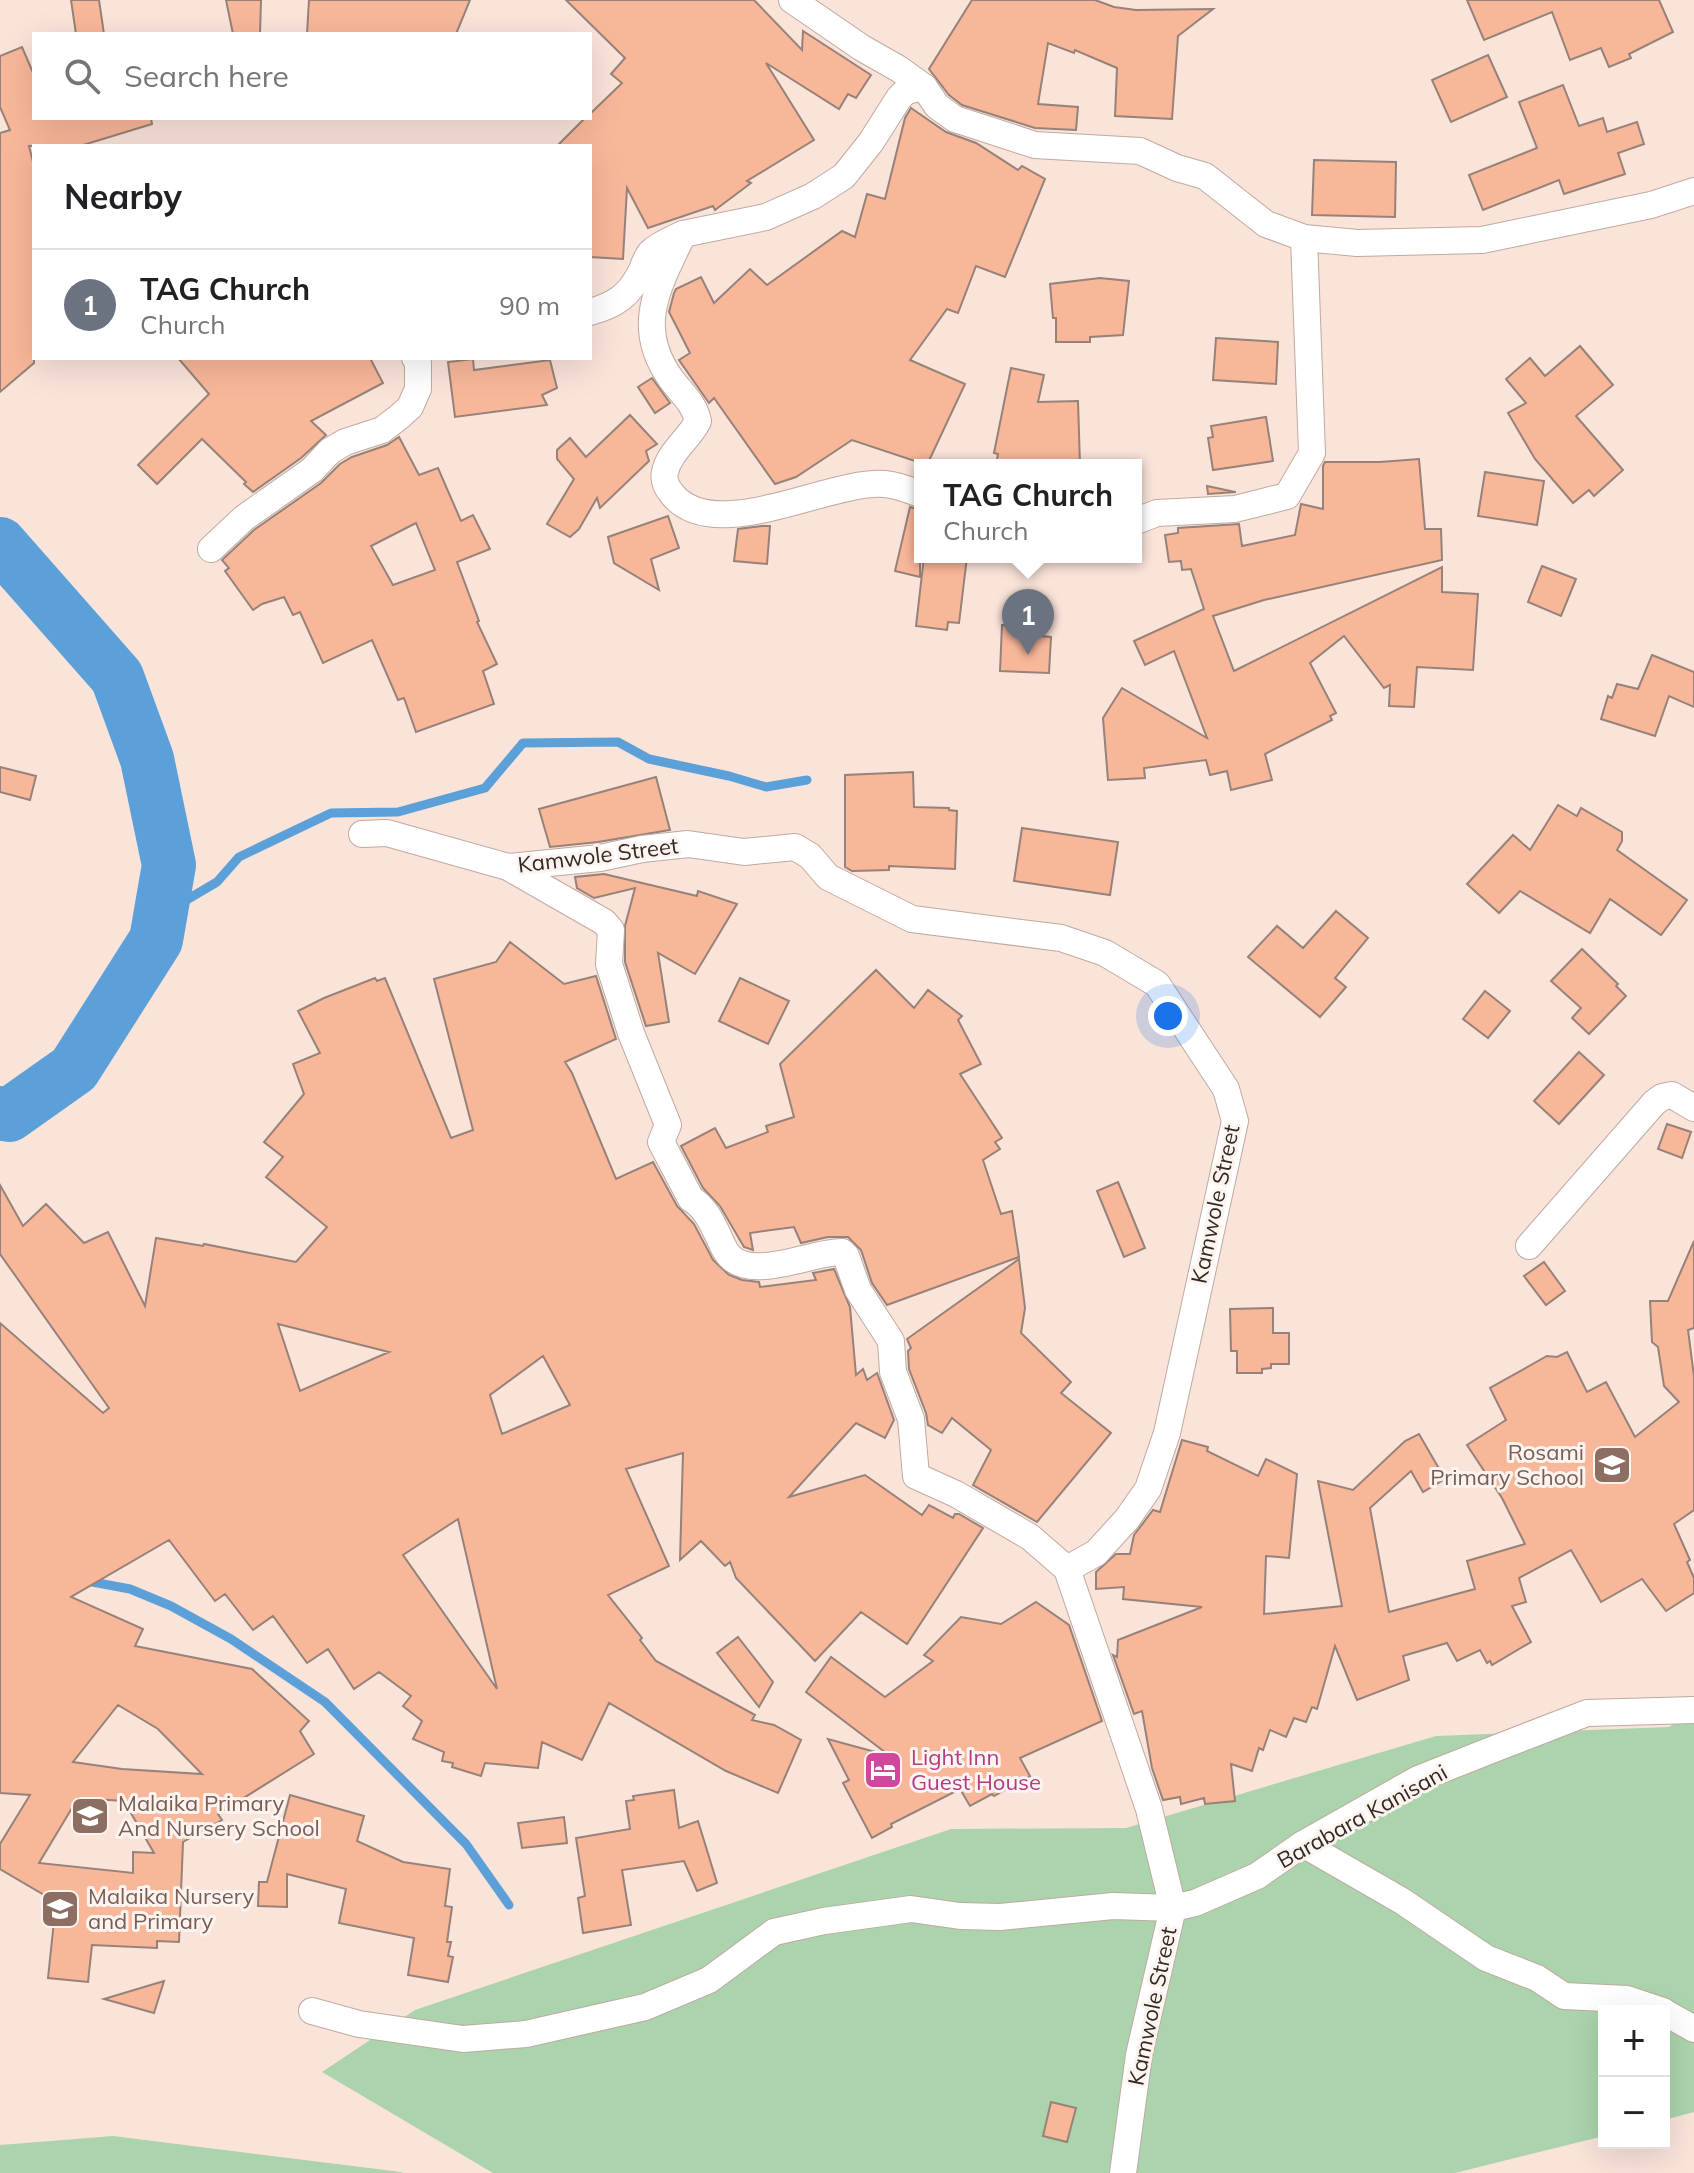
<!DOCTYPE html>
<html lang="en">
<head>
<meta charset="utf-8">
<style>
  :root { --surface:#fff; --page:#f2f2f2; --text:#202124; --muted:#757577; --line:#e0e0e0; --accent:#0b8043 }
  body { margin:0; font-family:Mulish,sans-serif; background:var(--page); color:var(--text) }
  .controls { position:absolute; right:24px; bottom:24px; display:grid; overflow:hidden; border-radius:0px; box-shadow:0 8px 32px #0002 }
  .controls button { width:72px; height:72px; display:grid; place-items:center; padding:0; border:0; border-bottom:2px solid var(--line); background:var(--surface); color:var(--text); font:40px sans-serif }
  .you { position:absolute; left:1168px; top:1016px; width:28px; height:28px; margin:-20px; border:6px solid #fff; border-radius:50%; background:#1a73e8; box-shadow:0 0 0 12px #1a73e833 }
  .badge { display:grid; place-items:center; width:52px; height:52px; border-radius:50%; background:var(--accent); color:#fff; font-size:26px; font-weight:700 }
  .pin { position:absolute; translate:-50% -66px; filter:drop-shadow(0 2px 4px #0008) }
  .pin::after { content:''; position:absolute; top:42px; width:28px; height:24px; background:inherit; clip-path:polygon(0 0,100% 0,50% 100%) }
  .popup { position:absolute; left:914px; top:459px; width:228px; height:104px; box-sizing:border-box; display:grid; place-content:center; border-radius:0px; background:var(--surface); filter:drop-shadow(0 2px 6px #0005); font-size:26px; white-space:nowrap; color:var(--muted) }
  .popup b { font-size:30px; color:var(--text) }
  .popup::after { content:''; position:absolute; left:50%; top:100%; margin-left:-16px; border:16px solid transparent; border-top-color:var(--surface) }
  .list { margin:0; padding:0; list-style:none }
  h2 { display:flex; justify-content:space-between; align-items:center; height:104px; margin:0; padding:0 32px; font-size:34px }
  h2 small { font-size:26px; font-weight:400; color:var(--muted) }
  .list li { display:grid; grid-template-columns:52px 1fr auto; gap:24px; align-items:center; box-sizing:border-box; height:112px; padding:0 32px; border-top:2px solid var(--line) }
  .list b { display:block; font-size:30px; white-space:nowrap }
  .list p { margin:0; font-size:26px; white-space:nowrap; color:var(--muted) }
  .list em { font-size:26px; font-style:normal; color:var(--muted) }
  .icon { flex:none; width:44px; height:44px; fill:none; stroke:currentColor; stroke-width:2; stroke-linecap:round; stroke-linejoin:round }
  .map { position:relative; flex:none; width:1694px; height:2173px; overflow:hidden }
  .search { position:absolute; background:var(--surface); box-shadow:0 8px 32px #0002; left:32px; top:32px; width:560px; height:88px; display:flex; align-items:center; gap:20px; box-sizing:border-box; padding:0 28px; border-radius:0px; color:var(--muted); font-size:30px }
  .panel { position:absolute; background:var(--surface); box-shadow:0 8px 32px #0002; left:32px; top:144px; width:560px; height:216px; border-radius:0px }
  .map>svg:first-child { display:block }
  .green { fill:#abd4ad }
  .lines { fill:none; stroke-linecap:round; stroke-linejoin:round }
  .stream { stroke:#5ba0d8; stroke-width:9 }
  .river { stroke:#5ba0d8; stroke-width:54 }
  .building { fill:#f9b79a; stroke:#968279; stroke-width:2; fill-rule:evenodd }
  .minor-casing { stroke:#bfa9a0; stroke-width:28 }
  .minor { stroke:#fff; stroke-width:26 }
  .labels { text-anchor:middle; stroke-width:6; stroke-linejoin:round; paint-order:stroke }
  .street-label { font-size:22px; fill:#312925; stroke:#fdf3ef }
  .education-label { font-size:22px; fill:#785e54; stroke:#fdf3ef; text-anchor:start }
  .hotel-label { font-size:22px; fill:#b23c85; stroke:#fdf3ef; text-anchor:start }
</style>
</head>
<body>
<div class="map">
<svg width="1694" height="2173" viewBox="0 0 1694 2173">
  <rect width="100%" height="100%" fill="#fae3d9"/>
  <!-- green -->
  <g class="green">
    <path d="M1694 1709V2112L1664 2120V2011H1604V2136L1455 2173H493L322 2072 415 2010 951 1829 1126 1828 1436 1736 1669 1727Z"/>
    <path d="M113 2136 401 2172 403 2173H0V2145Z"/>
  </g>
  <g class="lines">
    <!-- stream -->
    <g class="stream">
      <path d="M161 915 217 882 239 857 331 813 398 812 485 788 523 743 618 742 649 759 729 776 766 787 807 780"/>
      <path d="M87 1581 130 1589 171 1606 231 1639 325 1702 466 1844 509 1905"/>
    </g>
    <!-- river -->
    <path class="river" d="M0 544 117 677 147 759 169 865 156 940 74 1069 9 1115 0 1113"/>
  </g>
  <!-- building -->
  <g class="building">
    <path d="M71 0H99L104 34H76Z"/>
    <path d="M226 0H261L260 34H233Z"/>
    <path d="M309 0H470L456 34H307Z"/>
    <path d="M566 0H754L802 50 803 31 871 75 856 98 848 94 839 109 766 63 814 140 747 181 751 183 715 210 713 206 648 228 627 188 623 259 590 257V146H557L585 118H590V114L622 83 611 74 625 58Z"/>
    <path d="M972 0H1095L1114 7 1136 10 1213 9 1178 36 1172 119 1115 116 1117 68 1075 50 1074 53 1048 43 1038 104 1078 107 1076 130 1035 128 962 105 949 95 929 69Z"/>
    <path d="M1467 0H1659L1673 32 1629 54 1631 58 1609 67 1601 48 1570 60 1552 12 1484 40Z"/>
    <path d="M22 47 34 75V118H151L152 124 80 146H29L34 166V363L0 392V133L10 130 0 107V56Z"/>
    <path d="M1488 55 1507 97 1451 122 1432 80Z"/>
    <path d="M1563 85 1579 126 1603 118 1607 132 1637 122 1644 144 1618 153 1625 174 1564 194 1559 180 1483 210 1469 175 1537 148 1519 102Z"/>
    <path d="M911 108 946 132 976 143 1018 170 1022 166 1045 179 1005 277 976 266 958 313 947 309 910 360 965 384 927 465 852 440 796 477 775 484 714 398 709 403 679 360 690 353 669 312 674 293 676 289 701 277 714 303 750 269 767 285 842 231 855 237 867 194 885 199 905 118Z"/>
    <path d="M1314 160 1396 162 1395 217 1312 215Z"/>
    <path d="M1100 278 1129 281 1123 335 1090 337V342H1056V318H1053L1050 284Z"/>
    <path d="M1216 338 1278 342 1276 384 1213 380Z"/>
    <path d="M1580 346 1613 385 1576 416 1623 470 1594 496 1589 490 1573 503 1535 459 1508 413 1526 403 1506 379 1530 358 1545 376Z"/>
    <path d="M178 358H370L383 383 311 421 326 435 301 458 253 492 244 484 246 482 202 439 157 484 138 465 209 394Z"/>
    <path d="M473 359 474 370 550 360 557 388 542 395 547 405 455 417 448 362Z"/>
    <path d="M1011 368 1044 375 1038 402 1078 401 1080 465H996L998 454 994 453Z"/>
    <path d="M652 378 670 403 655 413 638 387Z"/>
    <path d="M630 415 657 444 646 451 649 461 600 508 597 498 579 529 570 537 547 524 574 479 557 459V450L570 438 586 457Z"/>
    <path d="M1266 417 1273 461 1213 470 1208 438 1213 437 1211 426Z"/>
    <path d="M399 437 419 475 438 468 461 521 473 515 490 549 457 562 479 621 477 622 497 664 483 671 494 704 416 732 404 698 398 700 372 640 323 663 300 612 293 615 284 597 262 604 253 610 225 571 229 568 222 560 254 530 321 483 340 464 352 457 387 445ZM416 523 435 570 393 585 371 546Z"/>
    <path d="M1419 459 1425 529H1441L1442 560 1264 600 1213 616 1234 671 1442 567V592L1478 594 1473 670 1417 667 1414 707 1389 706 1390 685 1384 688 1344 636 1310 663 1336 713 1330 716 1332 720 1265 754 1272 780 1231 790 1227 771 1210 775 1206 760 1144 768 1145 778 1108 780 1103 718 1122 688 1207 738 1174 651 1145 665 1134 641 1204 609 1191 569 1182 570 1181 561 1169 562 1165 535 1178 533V528L1239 524 1242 546 1295 535 1301 504 1323 509V466L1325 462H1380Z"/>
    <path d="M1485 472 1544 481 1537 525 1478 516Z"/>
    <path d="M1207 486 1235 492H1236L1208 494Z"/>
    <path d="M910 507 920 510V577L895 571Z"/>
    <path d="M668 516 679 548 651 559 659 590 614 563 608 537Z"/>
    <path d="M762 526H770L767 564 734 561 738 529Z"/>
    <path d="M924 557H967L959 623 948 622 947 630 916 626Z"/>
    <path d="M1542 566 1576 579 1561 616 1528 602Z"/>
    <path d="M1002 625 1042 626 1041 636 1051 637 1049 673 1000 671Z"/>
    <path d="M1652 655 1694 672V707L1669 696 1655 736 1601 719 1608 696 1612 698 1617 684 1638 689Z"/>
    <path d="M0 767 36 776 30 800 0 792Z"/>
    <path d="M913 772 914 807 949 808V810L957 811 955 869 889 866V870L852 871 845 867V775Z"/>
    <path d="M656 777 670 830 598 842 550 847 539 809Z"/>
    <path d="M1558 805 1577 816 1581 808 1622 832V841L1617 850 1687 900 1661 935 1610 899 1590 933 1520 891 1499 913 1467 884 1513 835 1530 850Z"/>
    <path d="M1022 828 1118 842 1110 895 1014 881Z"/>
    <path d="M604 874 697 896 698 891 737 904 695 974 658 953 669 1022 646 1026 625 962V926L635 888 594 898 577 888 575 877Z"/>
    <path d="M1336 911 1368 938 1335 978 1346 987 1320 1017 1248 957 1277 926 1303 948Z"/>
    <path d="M510 942 564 984 596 976 616 1039 565 1062 572 1073 616 1179 653 1162 677 1206 694 1224 713 1260 729 1275 742 1280 759 1282 760 1287 816 1280 813 1273 834 1269 850 1307 856 1375 863 1369 867 1380 877 1373 894 1420 885 1438 856 1423 789 1497 865 1475 922 1515 929 1505 953 1518 955 1514H959L983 1528 907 1644 861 1612 815 1661 736 1578 730 1562 725 1566 701 1541 680 1560 683 1453 626 1469 669 1566 608 1595 642 1638 640 1640 656 1661 755 1715 752 1720 774 1725 801 1740 778 1793 726 1771 609 1703 582 1760 542 1742 538 1768 485 1763 481 1776 452 1767 453 1763 442 1761 444 1752 413 1739 422 1721 403 1706 411 1696 379 1672 354 1689 328 1649 307 1663 273 1616 253 1630 225 1594 215 1601 169 1540 71 1597 143 1629 135 1646 252 1669 309 1721 300 1731 314 1754 218 1814 222 1820 183 1842 179 1942 157 1941V1948L92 1945 88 1982 48 1978 56 1902 0 1869V1844L30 1795 0 1793V1323L103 1413 109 1408 0 1254V1185L23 1226 46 1204 84 1243 108 1232 145 1306 156 1238 203 1246 204 1244 296 1262 327 1227 266 1177 283 1157 264 1142 304 1094 293 1064 320 1053 298 1011 324 998 375 978 377 981 385 978 451 1138 473 1130 434 979 496 962ZM278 1324 389 1352 300 1391ZM543 1356 570 1405 502 1434 490 1395ZM458 1519 497 1689 403 1555ZM118 1705 158 1729 202 1774 122 1769 73 1762ZM78 1798 124 1801 154 1853 133 1852V1873L39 1863Z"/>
    <path d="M1582 949 1618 984 1616 986 1626 996 1589 1034 1572 1018 1581 1008 1551 981Z"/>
    <path d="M876 970 914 1008 928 990 962 1016 958 1020 981 1064 960 1074 1002 1138 995 1142 1000 1149 983 1160 1001 1214 1012 1211 1019 1257 887 1305 872 1283 861 1250 848 1237H828L801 1243 794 1227 750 1233 753 1250 744 1247 720 1206 703 1188 681 1146 715 1128 726 1148 768 1132 766 1126 794 1117 780 1064Z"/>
    <path d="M740 978 789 1001 768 1044 719 1021Z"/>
    <path d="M1485 991 1510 1011 1488 1038 1463 1019Z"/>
    <path d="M1579 1052 1604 1075 1559 1124 1534 1101Z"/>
    <path d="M1667 1124 1691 1132 1682 1158 1658 1149Z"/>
    <path d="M1118 1182 1145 1248 1124 1257 1097 1191Z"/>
    <path d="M1694 1241V1328L1688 1330 1694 1376V1510L1674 1524 1690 1560 1687 1562 1694 1578V1593L1666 1611 1642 1579 1601 1602 1571 1550 1519 1578 1526 1602 1512 1606 1531 1642 1492 1665 1490 1661 1487 1663 1480 1650 1457 1661 1447 1643 1403 1656 1409 1680 1357 1700 1335 1646 1317 1709 1312 1707 1306 1722 1294 1718 1286 1737 1270 1730 1263 1750 1259 1748 1252 1771 1231 1764 1235 1801 1205 1804 1204 1798 1181 1804 1180 1797 1163 1800 1152 1768 1142 1711 1134 1714 1113 1655 1117 1657 1118 1640 1202 1607 1123 1599 1124 1587 1096 1589V1572L1116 1554H1130L1134 1535 1153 1510 1160 1512 1182 1440 1208 1447 1207 1451 1258 1476 1266 1459 1297 1474 1289 1558 1266 1556 1264 1614 1342 1606 1318 1481 1353 1490 1405 1441 1419 1434 1445 1479 1423 1492 1411 1471 1370 1508 1389 1612 1475 1589 1467 1561 1525 1544 1502 1498 1467 1445 1506 1420 1490 1388 1547 1356 1557 1357 1567 1352 1587 1392 1606 1382 1635 1437 1679 1402 1664 1386 1658 1347 1652 1342 1650 1301H1668Z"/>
    <path d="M1019 1259 1025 1308 1021 1333 1071 1382 1061 1393 1111 1433 1037 1522 973 1485 991 1450 952 1418 942 1433 928 1425 926 1413 909 1369 908 1351 911 1348 907 1339Z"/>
    <path d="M1544 1262 1565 1291 1546 1305 1524 1276Z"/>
    <path d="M1273 1308V1333H1289V1364H1271V1368L1262 1369V1373H1237V1351H1231L1230 1309Z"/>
    <path d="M1036 1602 1069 1625 1102 1721 1020 1758 1030 1776 994 1796 992 1794 970 1806 960 1789 891 1824 892 1827 872 1838 843 1783 849 1780 828 1739 890 1756 806 1692 831 1657 885 1697 933 1661 924 1655 961 1617 1001 1624Z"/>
    <path d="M738 1637 773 1682 759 1707 717 1653Z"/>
    <path d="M674 1790 679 1828 698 1821 717 1883 697 1891 684 1861 622 1870 631 1925 583 1933 578 1898 585 1896 576 1838 630 1829 626 1801 634 1800 633 1796Z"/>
    <path d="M290 1795 364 1816 357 1841 403 1862 450 1869 445 1906 452 1907 447 1942H451L448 1956 453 1957 448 1982 408 1975 414 1938 339 1923 346 1889 287 1874V1907L258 1906 259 1882H267Z"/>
    <path d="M564 1817 567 1843 522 1848 518 1823Z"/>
    <path d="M164 1981 154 2013 104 1999Z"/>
    <path d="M1051 2102 1076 2108 1067 2142 1043 2136Z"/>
  </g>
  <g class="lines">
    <!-- minor casing -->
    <g class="minor-casing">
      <g id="minor">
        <path d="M792 0 862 48 899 69 924 87 937 106 955 119 1035 145 1140 151 1177 168 1205 176 1266 224 1304 238 1357 243 1482 240 1651 205 1694 191"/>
        <path d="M590 312C616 305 630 295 642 270 644 264 646 258 650 253 659 244 673 239 683 234"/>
        <path d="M920 494C910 490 896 485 885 484 831 479 714 547 672 494 667 488 663 480 665 472 669 452 690 438 698 421 694 403 682 394 671 379 633 326 659 285 683 234L766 217 813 196 844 176 871 142 899 98 906 91 924 87"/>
        <path d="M1136 521 1157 513 1235 509 1287 496 1312 453 1304 238"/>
        <path d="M211 549 244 518 312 470 330 451 345 442 382 430 399 417 410 407 418 389V362L415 358"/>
        <path d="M362 834 387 833 508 867 600 858 642 849 688 844 744 852 795 847 810 856 828 877 912 919 1061 938 1105 953 1157 984 1226 1089 1235 1121 1167 1433 1148 1489 1127 1519 1096 1553 1067 1569 1149 1809 1173 1908 1139 2055 1123 2173"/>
        <path d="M508 867 604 922 611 930 609 964 631 1033 668 1125 661 1142 691 1199C709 1209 716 1233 725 1250 745 1286 812 1251 842 1252L846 1256 858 1290 891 1341 893 1372 911 1419 916 1476 956 1494 1030 1537 1067 1569"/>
        <path d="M1529 1246 1654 1103 1662 1097 1672 1095 1694 1108"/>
        <path d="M1303 1844 1402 1901 1486 1958 1537 1978 1564 1996 1627 1999 1663 2011"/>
        <path d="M312 2011 359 2024 463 2039 526 2034 645 2007 709 1980 774 1932 824 1921 911 1909 960 1916 1000 1917 1113 1906 1173 1908 1195 1903 1257 1876 1303 1844 1418 1779 1494 1749 1587 1713 1694 1710"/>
        <path d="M1664 2012 1694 2029"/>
      </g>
    </g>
    <!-- minor -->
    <use href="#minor" class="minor"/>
  </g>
  <!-- icons -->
  <defs>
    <g id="school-square" transform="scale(2)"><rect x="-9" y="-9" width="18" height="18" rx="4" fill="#8d6e63" stroke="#fdf3ef"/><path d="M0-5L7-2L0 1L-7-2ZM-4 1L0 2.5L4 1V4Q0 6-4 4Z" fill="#fff"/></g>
    <g id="hotel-square" transform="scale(2)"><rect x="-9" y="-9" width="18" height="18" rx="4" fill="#d1479c" stroke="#fdf3ef"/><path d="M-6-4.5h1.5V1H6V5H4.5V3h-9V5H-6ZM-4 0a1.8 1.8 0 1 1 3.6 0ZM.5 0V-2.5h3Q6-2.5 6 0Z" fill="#fff"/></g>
  </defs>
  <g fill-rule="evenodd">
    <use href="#school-square" x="1612" y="1465"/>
    <use href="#hotel-square" x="883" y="1770"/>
    <use href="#school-square" x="90" y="1816"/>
    <use href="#school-square" x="60" y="1909"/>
  </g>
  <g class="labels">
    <!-- street labels -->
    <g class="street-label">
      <text transform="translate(598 855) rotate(-7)" y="8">Kamwole Street</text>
      <text transform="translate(1215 1204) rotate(-78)" y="8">Kamwole Street</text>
      <text transform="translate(1362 1816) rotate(-29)" y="8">Barabara Kanisani</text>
      <text transform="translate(1152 2006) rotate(-78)" y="8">Kamwole Street</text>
    </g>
    <!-- education labels -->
    <g class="education-label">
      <text x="1584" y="1460" text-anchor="end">Rosami<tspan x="1584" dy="25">Primary School</tspan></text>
      <text x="118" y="1811">Malaika Primary<tspan x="118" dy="25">And Nursery School</tspan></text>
      <text x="88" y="1904">Malaika Nursery<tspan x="88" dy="25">and Primary</tspan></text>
    </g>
    <!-- hotel labels -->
    <g class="hotel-label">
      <text x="911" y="1765">Light Inn<tspan x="911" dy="25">Guest House</tspan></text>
    </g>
  </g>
</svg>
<div class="controls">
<button>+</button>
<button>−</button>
</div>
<div class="you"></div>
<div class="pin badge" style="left:1028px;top:655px;background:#6b7280">1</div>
<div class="popup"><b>TAG Church</b>Church</div>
<div class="search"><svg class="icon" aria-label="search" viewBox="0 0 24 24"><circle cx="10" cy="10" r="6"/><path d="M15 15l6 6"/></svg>Search here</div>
<section class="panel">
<h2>Nearby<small></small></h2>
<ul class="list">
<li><span class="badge" style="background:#6b7280">1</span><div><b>TAG Church</b><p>Church</p></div><em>90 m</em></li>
</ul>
</section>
</div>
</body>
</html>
